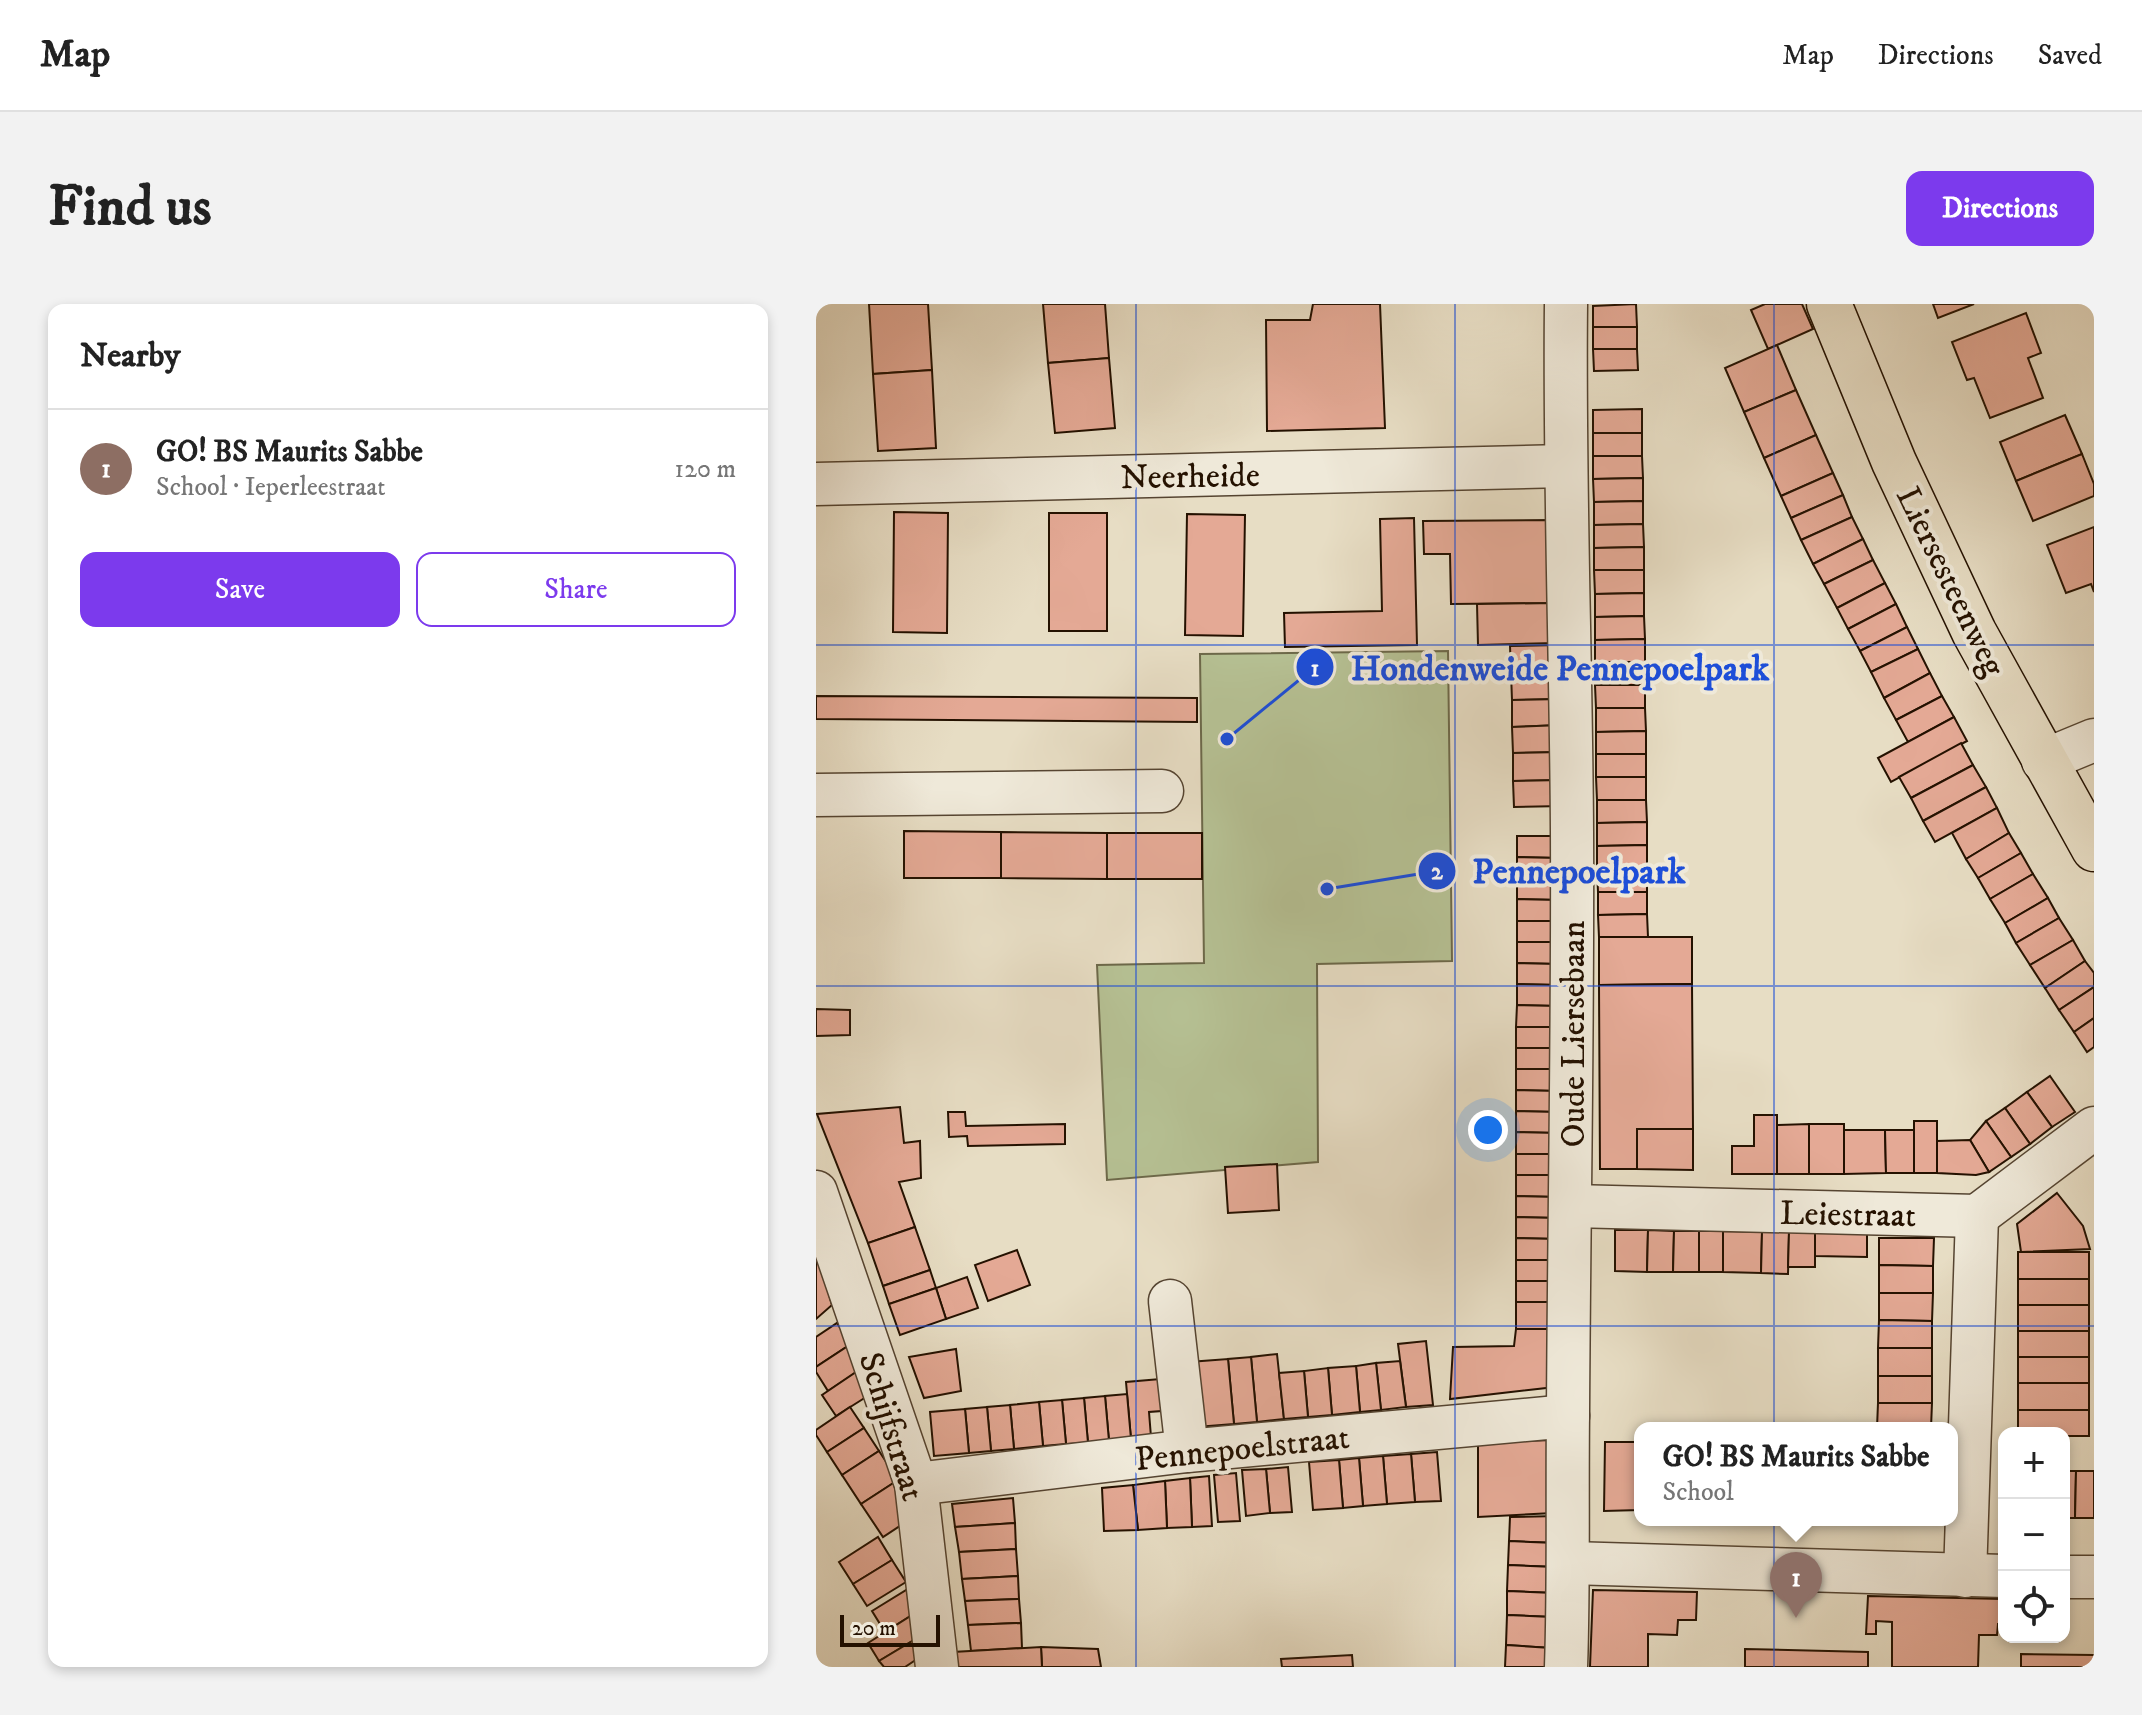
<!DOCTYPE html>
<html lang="en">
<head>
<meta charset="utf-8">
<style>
  :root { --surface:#fff; --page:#f2f2f2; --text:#222; --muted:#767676; --line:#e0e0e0; --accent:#7c3aed }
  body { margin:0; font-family:"IM FELL DW Pica",serif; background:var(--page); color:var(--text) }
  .controls { position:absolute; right:24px; bottom:24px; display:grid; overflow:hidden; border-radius:16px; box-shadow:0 4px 12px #0003 }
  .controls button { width:72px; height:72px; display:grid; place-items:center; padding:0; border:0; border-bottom:2px solid var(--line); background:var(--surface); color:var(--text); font:40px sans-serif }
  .scale { position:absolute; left:24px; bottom:20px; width:100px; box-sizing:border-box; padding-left:8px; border:4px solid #241100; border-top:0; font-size:22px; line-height:28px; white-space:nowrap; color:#241100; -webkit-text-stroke:6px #efe9d9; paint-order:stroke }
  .you { position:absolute; left:672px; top:826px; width:28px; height:28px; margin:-20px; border:6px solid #fff; border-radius:50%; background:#1a73e8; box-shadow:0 0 0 12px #1a73e833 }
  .badge { display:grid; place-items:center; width:52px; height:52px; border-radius:50%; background:var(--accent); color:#fff; font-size:26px; font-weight:700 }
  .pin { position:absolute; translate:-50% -66px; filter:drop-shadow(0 2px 4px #0008) }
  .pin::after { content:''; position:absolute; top:42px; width:28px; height:24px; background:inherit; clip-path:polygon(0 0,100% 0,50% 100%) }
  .popup { position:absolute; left:818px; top:1118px; width:324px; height:104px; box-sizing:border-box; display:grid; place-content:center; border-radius:16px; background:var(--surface); filter:drop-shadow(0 2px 6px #0005); font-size:26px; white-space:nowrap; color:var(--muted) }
  .popup b { font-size:30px; color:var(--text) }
  .popup::after { content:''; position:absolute; left:50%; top:100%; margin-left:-16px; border:16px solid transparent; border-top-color:var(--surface) }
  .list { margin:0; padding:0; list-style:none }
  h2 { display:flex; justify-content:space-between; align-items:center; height:104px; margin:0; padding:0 32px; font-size:34px }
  h2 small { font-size:26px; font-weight:400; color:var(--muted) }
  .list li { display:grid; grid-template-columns:52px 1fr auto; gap:24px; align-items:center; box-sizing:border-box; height:120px; padding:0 32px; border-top:2px solid var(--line) }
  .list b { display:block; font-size:30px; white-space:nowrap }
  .list p { margin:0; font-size:26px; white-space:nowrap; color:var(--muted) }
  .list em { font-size:26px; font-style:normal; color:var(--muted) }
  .actions { display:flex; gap:16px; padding:24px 32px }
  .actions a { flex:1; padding:18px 0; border:2px solid var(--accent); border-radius:16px; text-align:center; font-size:28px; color:var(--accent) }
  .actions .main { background:var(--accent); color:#fff }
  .icon { flex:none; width:44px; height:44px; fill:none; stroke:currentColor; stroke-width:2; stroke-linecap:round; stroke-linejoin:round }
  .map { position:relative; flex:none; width:1278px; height:1363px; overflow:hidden; border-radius:16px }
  header { display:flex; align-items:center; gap:48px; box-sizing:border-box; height:112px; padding:0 40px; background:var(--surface); border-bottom:2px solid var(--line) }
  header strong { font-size:38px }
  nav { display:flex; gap:44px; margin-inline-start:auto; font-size:28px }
  .intro { display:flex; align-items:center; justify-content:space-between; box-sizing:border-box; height:192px; padding:0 48px }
  h1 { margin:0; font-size:56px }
  .button { padding:20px 36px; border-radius:16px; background:var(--accent); color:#fff; font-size:28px; font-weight:700 }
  main { display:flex; gap:48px; padding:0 48px }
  aside { flex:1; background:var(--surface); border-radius:16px; box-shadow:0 4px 12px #0003 }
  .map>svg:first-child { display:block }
  .green { fill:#b6c194; stroke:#6d694a; stroke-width:2 }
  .building { fill:#e4a995; stroke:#241100; stroke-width:2 }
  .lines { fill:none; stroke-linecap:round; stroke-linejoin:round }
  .minor-casing { stroke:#554431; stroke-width:45 }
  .major-casing { stroke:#241100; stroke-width:47 }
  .minor { stroke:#efe9d9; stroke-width:42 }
  .major { stroke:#e7ddc4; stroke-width:44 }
  .grid { fill:none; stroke:#1d4ed8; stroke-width:2; stroke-opacity:0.55 }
  .labels { text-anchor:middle; stroke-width:8; stroke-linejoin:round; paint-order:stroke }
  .street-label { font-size:34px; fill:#241100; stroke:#efe9d9 }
  .leader { fill:none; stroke:#1d4ed8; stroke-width:3 }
  .callout-dot { fill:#1d4ed8; stroke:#efe9d9; stroke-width:3 }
  .mark-label { font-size:24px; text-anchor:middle; font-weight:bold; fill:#fff }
  .callout-label { font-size:36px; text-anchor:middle; font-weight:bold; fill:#1d4ed8; stroke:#efe9d9; stroke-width:8; stroke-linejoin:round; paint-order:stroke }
</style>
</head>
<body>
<header>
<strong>Map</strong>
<nav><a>Map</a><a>Directions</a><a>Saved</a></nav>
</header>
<div class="intro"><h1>Find us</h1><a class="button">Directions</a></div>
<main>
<aside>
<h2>Nearby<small></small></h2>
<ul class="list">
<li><span class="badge" style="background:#8d6e63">1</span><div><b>GO! BS Maurits Sabbe</b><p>School · Ieperleestraat</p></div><em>120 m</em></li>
</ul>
<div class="actions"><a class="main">Save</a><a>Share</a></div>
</aside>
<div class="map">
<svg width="1278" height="1363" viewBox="0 0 1278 1363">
  <rect width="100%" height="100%" fill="#e7ddc4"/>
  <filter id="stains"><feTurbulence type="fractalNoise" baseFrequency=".0025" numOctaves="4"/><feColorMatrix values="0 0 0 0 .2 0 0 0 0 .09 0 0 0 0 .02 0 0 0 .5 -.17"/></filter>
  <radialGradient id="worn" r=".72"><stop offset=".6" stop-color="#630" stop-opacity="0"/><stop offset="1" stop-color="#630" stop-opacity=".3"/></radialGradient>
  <!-- green -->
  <path class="green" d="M632 347 636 657 501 660 502 858 291 876 281 661 388 659 384 350Z"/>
  <!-- building -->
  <g class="building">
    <path d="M53 0H112L116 66 57 70Z"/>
    <path d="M227 0H289L293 54 232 59Z"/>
    <path d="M497 0H564L569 124 451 127 450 16H494Z"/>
    <path d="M820 0 821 23H777V2Z"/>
    <path d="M949 0H986L997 25 952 45 935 6Z"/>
    <path d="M1117 0H1158L1122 14Z"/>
    <path d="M1210 9 1225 49 1212 54 1227 94 1174 114 1158 74 1151 76 1136 38Z"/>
    <rect x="777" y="23" width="44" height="22"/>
    <path d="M961 41 980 86 928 108 909 64Z"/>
    <path d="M777 45H821L822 66 778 67Z"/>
    <path d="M293 54 299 124 239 129 232 59Z"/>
    <path d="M116 66 120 144 62 147 57 70Z"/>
    <path d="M980 86 1000 131 948 154 928 108Z"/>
    <path d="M826 105V129H777V106Z"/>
    <path d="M1249 111 1266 150 1200 177 1184 138Z"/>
    <rect x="777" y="129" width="49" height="23"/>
    <path d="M1000 131 1017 169 965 192 948 154Z"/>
    <path d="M1266 150 1278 180V192L1217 217 1200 177Z"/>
    <path d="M777 152H826L827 174 777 175Z"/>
    <path d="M1017 169 1027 191 975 214 965 192Z"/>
    <path d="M827 174V197L778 198 777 175Z"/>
    <path d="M1027 191 1036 213 985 236 975 214Z"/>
    <path d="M827 197V220L778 221V198Z"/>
    <path d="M78 208 132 209 131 329 77 328Z"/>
    <rect x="233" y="209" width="58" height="118"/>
    <path d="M371 210 429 211 427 332 369 331Z"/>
    <path d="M1036 213 1047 235 997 260 985 236Z"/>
    <path d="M598 214 601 341 469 343 468 309 566 307 564 215Z"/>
    <path d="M738 216 739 299 635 300 634 250H608L607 217Z"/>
    <path d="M827 220 828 243 778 244V221Z"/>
    <path d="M1278 223V288L1275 280 1250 289 1231 241Z"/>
    <path d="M1047 235 1057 256 1008 280 997 260Z"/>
    <path d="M828 243V266H778V244Z"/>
    <path d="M1057 256 1069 279 1021 304 1008 280Z"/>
    <path d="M778 266H828V289L779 290Z"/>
    <path d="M1069 279 1080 300 1032 325 1021 304Z"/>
    <path d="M828 289V312L779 313V290Z"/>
    <path d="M739 299 740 339 662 341 661 300Z"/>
    <path d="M1080 300 1091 323 1044 347 1032 325Z"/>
    <path d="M828 312 829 335 779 336V313Z"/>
    <path d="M1091 323 1102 345 1055 368 1044 347Z"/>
    <path d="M829 335V358H779V336Z"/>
    <path d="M743 341 744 368 695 369 694 342Z"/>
    <path d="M1102 345 1114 369 1068 394 1055 368Z"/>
    <rect x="779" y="358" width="50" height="23"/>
    <path d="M744 368 745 395 696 396 695 369Z"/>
    <path d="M1114 369 1126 392 1080 416 1068 394Z"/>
    <path d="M779 381H829V404H780Z"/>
    <path d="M0 392 381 394V418L0 415Z"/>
    <path d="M1126 392 1138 413 1092 438 1080 416Z"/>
    <path d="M745 395V421L696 423V396Z"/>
    <path d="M780 404H829L830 427 780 428Z"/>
    <path d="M1138 413 1151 437 1075 478 1062 454Z"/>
    <path d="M745 421 746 448 697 449 696 423Z"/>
    <path d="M830 427V450H780V428Z"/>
    <path d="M1145 439 1157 461 1095 494 1083 473Z"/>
    <path d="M746 448V476L697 477V449Z"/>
    <rect x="780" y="450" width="50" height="23"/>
    <path d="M1157 461 1170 483 1107 517 1095 494Z"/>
    <path d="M780 473H830V496H781Z"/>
    <path d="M746 476 747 502 698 503 697 477Z"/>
    <path d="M1170 483 1181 504 1119 538 1107 517Z"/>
    <path d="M781 496H830L831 518 781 519Z"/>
    <path d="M1181 504 1193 529 1150 555 1136 529Z"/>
    <path d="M831 518V541L781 542V519Z"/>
    <path d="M88 527 185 528V574H88Z"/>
    <path d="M185 528 291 529V575L185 574Z"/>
    <rect x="291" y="529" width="95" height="46"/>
    <path d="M1193 529 1205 549 1162 574 1150 555Z"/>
    <path d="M701 532H743V554L701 553Z"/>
    <path d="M831 541V565H781V542Z"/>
    <path d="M1205 549 1217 570 1174 595 1162 574Z"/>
    <path d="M701 553 743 554V575L701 574Z"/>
    <path d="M781 565H831V588H782Z"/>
    <path d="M1217 570 1232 594 1189 619 1174 595Z"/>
    <path d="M701 574 743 575V596L701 595Z"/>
    <path d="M782 588H831V610L782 611Z"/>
    <path d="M1232 594 1243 614 1200 639 1189 619Z"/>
    <path d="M701 595 743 596V617H701Z"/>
    <path d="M831 610 832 633H783L782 611Z"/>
    <path d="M1243 614 1257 636 1214 661 1200 639Z"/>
    <rect x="701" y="617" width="42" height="21"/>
    <path d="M783 633H876V680L783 681Z"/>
    <path d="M1257 636 1269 657 1229 684 1214 661Z"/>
    <path d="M701 638H743L742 660 701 659Z"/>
    <path d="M1269 657 1278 669V683L1243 706 1229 684Z"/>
    <path d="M701 659 742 660V681L701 680Z"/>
    <path d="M701 680 742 681V702L701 701Z"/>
    <path d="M876 680 877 825H821V865H784L783 681Z"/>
    <path d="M1278 683V714L1258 728 1243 706Z"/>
    <path d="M701 701 742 702V723H700Z"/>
    <path d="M0 705 34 706V731L0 732Z"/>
    <path d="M1278 714V743L1271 748 1258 728Z"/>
    <rect x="700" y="723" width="42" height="21"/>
    <rect x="700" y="744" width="42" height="21"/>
    <path d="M700 765H742V787L700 786Z"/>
    <path d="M1234 772 1259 808 1236 823 1211 788Z"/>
    <path d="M700 786 742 787V808L700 807Z"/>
    <path d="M1211 788 1236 823 1214 840 1189 804Z"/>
    <path d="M84 803 88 839 104 837 105 874 83 878 99 923 52 939 1 810Z"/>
    <path d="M1189 804 1214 840 1195 853 1170 817Z"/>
    <path d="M700 807 742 808V829L700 828Z"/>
    <path d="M132 808H149L150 822 249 820V840L152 842 151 832 133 833Z"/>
    <path d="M938 811H961V870H916V842H938Z"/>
    <rect x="1098" y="817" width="23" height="52"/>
    <path d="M1170 817 1195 853 1173 868 1154 836Z"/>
    <rect x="993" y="820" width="35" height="50"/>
    <path d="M993 820V870H961V821Z"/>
    <path d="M821 825H877V866L821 865Z"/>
    <path d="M1028 826H1069L1070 869 1028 870Z"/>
    <path d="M1069 826H1098V869H1070Z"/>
    <path d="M700 828 742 829V850H700Z"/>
    <path d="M1154 836 1173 868 1160 871 1121 869V837Z"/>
    <rect x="700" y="850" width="42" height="21"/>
    <path d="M461 860 463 906 412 909 409 863Z"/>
    <path d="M700 871H742V893L700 892Z"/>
    <path d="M1241 889 1267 922 1274 945 1205 948 1201 920Z"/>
    <path d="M700 892 742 893V914L700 913Z"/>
    <path d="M700 913 742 914V935L700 934Z"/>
    <path d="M99 923 114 966 67 982 52 939Z"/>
    <path d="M799 926H832L831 968 799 967Z"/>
    <path d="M832 926 858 927 857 968H831Z"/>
    <path d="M858 927H883V968H857Z"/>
    <rect x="883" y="927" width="24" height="41"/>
    <path d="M907 927 946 928 945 969 907 968Z"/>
    <path d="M946 928H973L972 970 945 969Z"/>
    <path d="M973 928H999V963H972Z"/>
    <path d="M999 928 1051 929V953L999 952Z"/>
    <path d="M700 934 742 935V956H700Z"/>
    <path d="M1063 934H1118L1117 962 1063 961Z"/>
    <path d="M0 945 16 1001 0 1015Z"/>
    <path d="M201 946 214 981 172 997 159 961Z"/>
    <rect x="1202" y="948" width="71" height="27"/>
    <rect x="700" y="956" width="42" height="21"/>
    <path d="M1063 961 1117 962V989H1063Z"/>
    <path d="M114 966 120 984 73 1000 67 982Z"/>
    <path d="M151 973 162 1004 130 1015 120 984Z"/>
    <rect x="1202" y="975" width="71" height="26"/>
    <rect x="700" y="977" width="42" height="21"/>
    <path d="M120 984 130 1015 84 1031 73 1000Z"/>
    <path d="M1063 989H1117L1116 1017 1063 1016Z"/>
    <rect x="700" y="998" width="42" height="27"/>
    <rect x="1202" y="1001" width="71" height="26"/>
    <path d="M1063 1016 1116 1017V1044H1062Z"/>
    <path d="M21 1019 35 1040 0 1063V1033Z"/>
    <path d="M700 1025H742L739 1083 634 1095 637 1043 698 1042Z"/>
    <rect x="1202" y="1027" width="71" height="26"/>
    <path d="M610 1037 617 1101 590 1103 582 1040Z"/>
    <path d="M35 1040 50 1062 12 1087 0 1068V1063Z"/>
    <rect x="1062" y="1044" width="54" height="28"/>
    <path d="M140 1045 145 1087 108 1094 93 1053Z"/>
    <path d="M461 1050 468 1115 441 1118 435 1053Z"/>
    <path d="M435 1053 441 1118 418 1120 412 1055Z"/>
    <rect x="1202" y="1053" width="71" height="26"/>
    <path d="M412 1055 418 1120 380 1123 373 1058Z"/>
    <path d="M584 1057 590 1103 565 1106 560 1059Z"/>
    <path d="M560 1059 565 1106 544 1108 540 1062Z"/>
    <path d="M540 1062 544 1108 516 1111 512 1064Z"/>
    <path d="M512 1064 516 1111 492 1113 488 1067Z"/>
    <path d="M43 1066 58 1088 20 1112 6 1091Z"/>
    <path d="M488 1067 492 1113 468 1115 463 1069Z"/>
    <rect x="1062" y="1072" width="54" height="27"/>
    <path d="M356 1074 359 1106 333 1108 335 1133 315 1135 310 1078Z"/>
    <rect x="1202" y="1079" width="71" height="27"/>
    <path d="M311 1090 315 1135 293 1137 289 1092Z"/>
    <path d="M289 1092 293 1137 272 1139 268 1094Z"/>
    <path d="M268 1094 272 1139 250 1140 246 1096Z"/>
    <path d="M246 1096 250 1140 227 1142 223 1098Z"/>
    <path d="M223 1098 227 1142 198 1145 194 1101Z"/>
    <path d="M1062 1099H1116L1115 1124H1061Z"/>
    <path d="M194 1101 198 1145 175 1147 171 1103Z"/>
    <path d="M34 1103 48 1124 11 1148 0 1131V1126Z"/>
    <path d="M171 1103 175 1147 153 1149 149 1105Z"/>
    <path d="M149 1105 153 1149 118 1152 114 1108Z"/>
    <path d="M1202 1106H1273V1132H1248V1129H1202Z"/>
    <path d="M48 1124 63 1147 26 1171 11 1148Z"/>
    <path d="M740 1136 737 1209 662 1213V1138Z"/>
    <path d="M789 1138H824V1206L788 1207Z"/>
    <path d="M63 1147 82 1176 45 1200 26 1171Z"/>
    <path d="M621 1148 625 1197 599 1198 595 1150Z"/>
    <path d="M595 1150 599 1198 571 1200 567 1152Z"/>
    <path d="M567 1152 571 1200 547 1202 543 1154Z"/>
    <path d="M543 1154 547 1202 527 1204 523 1156Z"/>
    <path d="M523 1156 527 1204 497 1206 493 1158Z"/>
    <path d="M472 1163 476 1208 454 1209 450 1165Z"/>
    <path d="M450 1165 454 1209 430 1212 426 1166Z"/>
    <path d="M1248 1167H1260L1259 1214H1248Z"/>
    <path d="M1260 1167H1278V1214H1259Z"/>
    <path d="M420 1169 424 1217 402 1218 398 1171Z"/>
    <path d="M393 1172 396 1222 376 1223 374 1174Z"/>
    <path d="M374 1174 376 1223 351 1224 349 1177Z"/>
    <path d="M82 1176 96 1214 67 1233 45 1200Z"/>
    <path d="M349 1177 351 1224 322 1226 317 1181Z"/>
    <path d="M317 1181 322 1226 288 1227 286 1184Z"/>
    <path d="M197 1194 199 1219 139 1223 136 1200Z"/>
    <path d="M741 1212 740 1239 693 1237 694 1213Z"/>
    <path d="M199 1219 200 1245 143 1248 139 1223Z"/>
    <path d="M62 1233 76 1256 37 1280 23 1258Z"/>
    <path d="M693 1237 740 1239 739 1263 692 1261Z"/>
    <path d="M200 1245 202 1272 146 1275 143 1248Z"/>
    <path d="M76 1256 90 1278 51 1302 37 1280Z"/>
    <path d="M692 1261 739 1263 738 1289 691 1287Z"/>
    <path d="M202 1272 203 1295 149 1297 146 1275Z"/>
    <path d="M100 1280 104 1306 69 1328 56 1307Z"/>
    <path d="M777 1286 881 1288 880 1316H862L861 1331 832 1330V1363H774Z"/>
    <path d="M691 1287 738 1289 736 1313 691 1311Z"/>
    <path d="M1052 1292 1188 1295V1320H1182L1181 1331H1163L1162 1363H1076V1318L1060 1317V1330H1050Z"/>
    <path d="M203 1295 205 1319 152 1321 149 1297Z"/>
    <path d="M104 1306 108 1330 63 1357 52 1339Z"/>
    <path d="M691 1311 736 1313 735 1344 690 1341Z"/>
    <path d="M205 1319 206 1344 155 1347 152 1321Z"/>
    <path d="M108 1330 110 1349 89 1363H68L63 1357Z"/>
    <path d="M690 1341 735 1344 734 1363H689Z"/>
    <path d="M225 1343 282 1345 285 1363H226Z"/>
    <path d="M225 1343 226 1363H138L137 1348Z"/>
    <path d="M929 1345 1052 1348V1363H929Z"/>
    <path d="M1205 1350 1278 1351V1363H1205Z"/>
    <path d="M536 1351 537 1363H466L465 1355Z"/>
  </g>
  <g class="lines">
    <!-- minor casing -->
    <g class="minor-casing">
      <g id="minor">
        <path d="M750 0C748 176 755 351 756 527 757 722 753 916 752 1110 751 1194 753 1278 750 1363"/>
        <path d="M0 180 748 162"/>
        <path d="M1227 457 1278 436"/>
        <path d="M0 491 346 487"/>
        <path d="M0 888 100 1180 121 1363"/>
        <path d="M756 902 1161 912 1278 824"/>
        <path d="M354 997 371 1147"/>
        <path d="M100 1180 371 1147 752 1112"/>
        <path d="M754 1259 1188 1272"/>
        <path d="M1149 1272 1161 912"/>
        <path d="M1248 1273H1278"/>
      </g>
    </g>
    <!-- major casing -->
    <g class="major-casing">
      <path id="major" d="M1013 0 1078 158 1158 328 1278 545"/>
    </g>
    <!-- minor -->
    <use href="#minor" class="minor"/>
    <!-- major -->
    <use href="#major" class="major"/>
  </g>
  <!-- grid -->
  <path class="grid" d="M320 0V1363M639 0V1363M958 0V1363M0 341H1278M0 682H1278M0 1022H1278"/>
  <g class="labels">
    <!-- street labels -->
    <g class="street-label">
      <text transform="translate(374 171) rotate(-1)" y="12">Neerheide</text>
      <text transform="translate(1136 277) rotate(64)" y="12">Liersesteenweg</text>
      <text transform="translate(756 730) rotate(-90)" y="12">Oude Liersebaan</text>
      <text transform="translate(1032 909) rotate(1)" y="12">Leiestraat</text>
      <text transform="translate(77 1122) rotate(73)" y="12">Schijfstraat</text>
      <text transform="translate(426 1143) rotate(-6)" y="12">Pennepoelstraat</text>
    </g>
  </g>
  <!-- callouts -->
  <path class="leader" d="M411 435L499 363M511 585L621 567"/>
  <g class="callout-dot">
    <circle cx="411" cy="435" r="8"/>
    <circle cx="511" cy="585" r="8"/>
    <circle cx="499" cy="363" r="20"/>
    <circle cx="621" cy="567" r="20"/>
  </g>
  <g class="mark-label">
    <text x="499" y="372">1</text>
    <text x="621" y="575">2</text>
  </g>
  <g class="callout-label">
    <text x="744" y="376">Hondenweide Pennepoelpark</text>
    <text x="763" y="579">Pennepoelpark</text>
  </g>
  <rect width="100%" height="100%" filter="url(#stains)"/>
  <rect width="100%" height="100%" fill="url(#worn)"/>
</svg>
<div class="controls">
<button>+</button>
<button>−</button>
<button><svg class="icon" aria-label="locate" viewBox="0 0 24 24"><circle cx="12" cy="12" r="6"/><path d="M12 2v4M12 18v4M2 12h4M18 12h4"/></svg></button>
</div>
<div class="scale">20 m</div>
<div class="you"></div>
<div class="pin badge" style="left:980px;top:1314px;background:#8d6e63">1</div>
<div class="popup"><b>GO! BS Maurits Sabbe</b>School</div>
</div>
</main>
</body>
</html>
